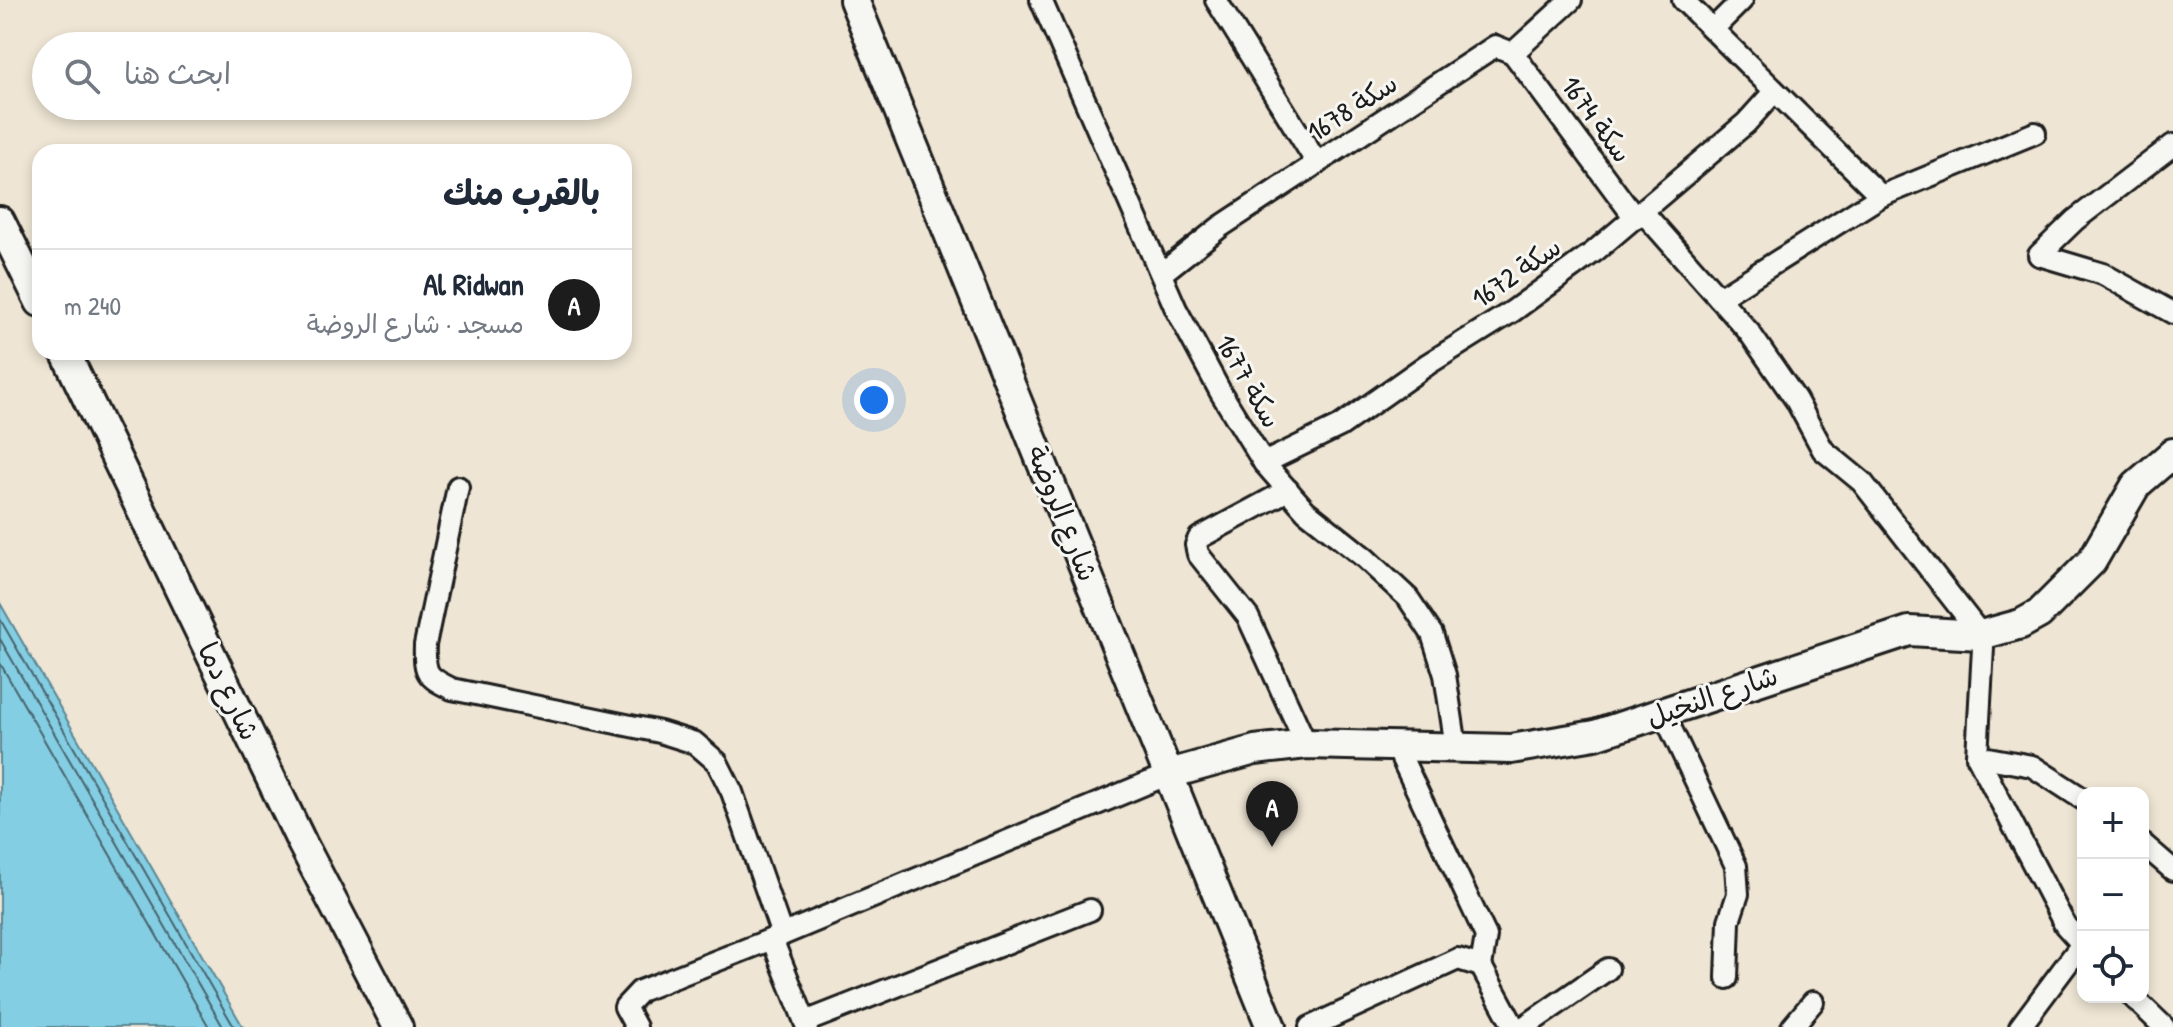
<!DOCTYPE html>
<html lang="ar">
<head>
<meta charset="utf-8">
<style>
  :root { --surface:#fff; --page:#f2f2f3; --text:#1f2937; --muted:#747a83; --line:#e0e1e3; --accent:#1c1c1c }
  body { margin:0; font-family:"Patrick Hand","Playpen Sans Arabic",sans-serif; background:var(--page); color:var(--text); direction:rtl }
  .controls { position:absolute; right:24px; bottom:24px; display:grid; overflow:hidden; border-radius:16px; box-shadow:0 4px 12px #0003 }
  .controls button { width:72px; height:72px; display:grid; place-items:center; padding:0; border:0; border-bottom:2px solid var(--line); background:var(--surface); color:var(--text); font:40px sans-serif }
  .you { position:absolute; left:874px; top:400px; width:28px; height:28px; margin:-20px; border:6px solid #fff; border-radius:50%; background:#1a73e8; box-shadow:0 0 0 12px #1a73e833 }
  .badge { display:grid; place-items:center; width:52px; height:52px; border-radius:50%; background:var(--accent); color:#fff; font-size:26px; font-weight:700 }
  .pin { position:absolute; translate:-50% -66px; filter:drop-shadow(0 2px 4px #0008) }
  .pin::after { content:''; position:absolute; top:42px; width:28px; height:24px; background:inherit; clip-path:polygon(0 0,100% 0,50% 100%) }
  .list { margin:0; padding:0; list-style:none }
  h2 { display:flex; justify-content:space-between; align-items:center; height:104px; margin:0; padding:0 32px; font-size:34px }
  h2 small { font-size:26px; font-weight:400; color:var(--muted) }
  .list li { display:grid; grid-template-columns:52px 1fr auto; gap:24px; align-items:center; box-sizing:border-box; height:112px; padding:0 32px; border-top:2px solid var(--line) }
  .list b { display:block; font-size:30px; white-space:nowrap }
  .list p { margin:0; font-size:26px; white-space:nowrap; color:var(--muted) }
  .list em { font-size:26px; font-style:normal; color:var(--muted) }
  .icon { flex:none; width:44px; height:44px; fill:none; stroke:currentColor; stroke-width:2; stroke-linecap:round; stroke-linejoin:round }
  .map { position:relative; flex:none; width:2173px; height:1027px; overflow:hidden; direction:ltr }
  .search { position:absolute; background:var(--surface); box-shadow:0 4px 12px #0003; left:32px; top:32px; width:600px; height:88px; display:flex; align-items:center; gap:20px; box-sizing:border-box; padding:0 28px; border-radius:44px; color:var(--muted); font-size:30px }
  .panel { position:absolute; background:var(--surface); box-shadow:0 4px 12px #0003; left:32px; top:144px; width:600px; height:216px; border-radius:24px; direction:rtl }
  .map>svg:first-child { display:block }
  .water { fill:#84cee4; stroke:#5a8794; stroke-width:2 }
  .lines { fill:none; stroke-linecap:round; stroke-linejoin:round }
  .shore { stroke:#46636c; stroke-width:2 }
  .street-casing { stroke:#1c1c1c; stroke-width:26 }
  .secondary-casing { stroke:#1c1c1c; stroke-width:34 }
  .street { stroke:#f6f6f2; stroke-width:20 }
  .secondary { stroke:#f6f6f2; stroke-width:28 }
  .labels { text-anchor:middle; stroke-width:6; stroke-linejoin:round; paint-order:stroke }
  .street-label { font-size:28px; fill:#1c1c1c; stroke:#f6f6f2 }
</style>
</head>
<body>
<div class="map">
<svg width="2173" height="1027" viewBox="0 0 2173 1027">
  <rect width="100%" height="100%" fill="#eee5d4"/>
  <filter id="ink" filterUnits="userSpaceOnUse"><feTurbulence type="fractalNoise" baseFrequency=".0125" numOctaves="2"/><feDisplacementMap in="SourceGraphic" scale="16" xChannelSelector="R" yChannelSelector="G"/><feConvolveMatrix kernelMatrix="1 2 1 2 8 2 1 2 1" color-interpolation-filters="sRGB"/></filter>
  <g filter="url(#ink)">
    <!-- water -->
    <path class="water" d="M0 603 243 1027H0Z"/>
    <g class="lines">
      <!-- shore -->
      <g class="shore">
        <path d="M0 619 234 1027"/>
        <path d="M0 639 223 1027"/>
        <path d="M0 663 209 1027"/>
      </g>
      <!-- street casing -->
      <g class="street-casing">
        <g id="street">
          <path d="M1041 0 1176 309 1221 393 1264 463 1306 511 1365 558 1408 598 1432 634 1445 675 1456 747"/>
          <path d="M1216 0 1317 163"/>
          <path d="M1683 0 1881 196"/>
          <path d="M1714 28 1742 0"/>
          <path d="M1513 53 1635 218"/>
          <path d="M2173 145 2075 220 2039 255 2103 274 2173 313"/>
          <path d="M1643 212 1749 332 1796 400 1823 450 1862 482 1981 635 1983 648 1977 756 2032 766 2083 799"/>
          <path d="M1162 273 1220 227 1495 46 1513 53 1571 0"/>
          <path d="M1719 298 1881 196 2035 133"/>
          <path d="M1264 463 1340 426 1428 364 1513 311 1595 251 1746 123 1774 92"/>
          <path d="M458 487 425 645C424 674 427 677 452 689L660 732 695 743 717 762 732 792 782 935"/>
          <path d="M1288 490 1199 538 1196 545 1198 554 1248 617 1306 744"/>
          <path d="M1663 712 1736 866 1738 894 1729 921 1727 978"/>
          <path d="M1396 746 1486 936 1481 966 1514 1027"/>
          <path d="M1977 756 2065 925 2083 945"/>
          <path d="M2143 844 2173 870"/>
          <path d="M2133 997 2164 1027"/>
          <path d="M805 1022 1090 910"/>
          <path d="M636 1027 625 1007 640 991 772 939"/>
          <path d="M807 1027 772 939 1169 774"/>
          <path d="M1310 1027 1458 959 1481 966"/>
          <path d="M1524 1027 1608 969"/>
          <path d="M1792 1027 1813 1002"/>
          <path d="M2020 1027 2082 944"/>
        </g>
      </g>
      <!-- secondary casing -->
      <g class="secondary-casing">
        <g id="secondary">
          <path d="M854 0 1271 1027"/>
          <path d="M0 221 40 302"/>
          <path d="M65 352 302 843 398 1027"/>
          <path d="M1169 774 1255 750 1306 744 1511 749 1595 735 1909 631 1981 635 2021 624 2039 614 2092 561 2136 485 2173 453"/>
        </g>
      </g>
      <!-- street -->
      <use href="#street" class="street"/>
      <!-- secondary -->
      <use href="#secondary" class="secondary"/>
    </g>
  </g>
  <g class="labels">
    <!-- street labels -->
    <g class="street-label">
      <text transform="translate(1352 107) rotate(-33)" y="10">سكة 1678</text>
      <text transform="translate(1597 119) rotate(54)" y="10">سكة 1674</text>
      <text transform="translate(1516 272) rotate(-35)" y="10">سكة 1672</text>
      <text transform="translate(1249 381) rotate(60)" y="10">سكة 1677</text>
      <text transform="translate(1063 513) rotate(68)" y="10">شارع الروضة</text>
      <text transform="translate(229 691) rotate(64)" y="10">شارع دما</text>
      <text transform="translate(1712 696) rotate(-19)" y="10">شارع النخيل</text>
    </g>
  </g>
</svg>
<div class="controls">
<button>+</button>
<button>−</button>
<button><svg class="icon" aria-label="locate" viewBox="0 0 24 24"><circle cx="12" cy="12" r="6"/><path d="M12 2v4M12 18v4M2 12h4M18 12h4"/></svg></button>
</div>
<div class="you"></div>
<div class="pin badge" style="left:1272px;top:847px">A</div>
<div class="search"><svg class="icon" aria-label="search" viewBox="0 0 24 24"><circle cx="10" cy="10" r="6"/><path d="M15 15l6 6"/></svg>ابحث هنا</div>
<section class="panel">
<h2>بالقرب منك<small></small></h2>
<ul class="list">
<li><span class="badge">A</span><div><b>Al Ridwan</b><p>مسجد · شارع الروضة</p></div><em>240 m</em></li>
</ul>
</section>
</div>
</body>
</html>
